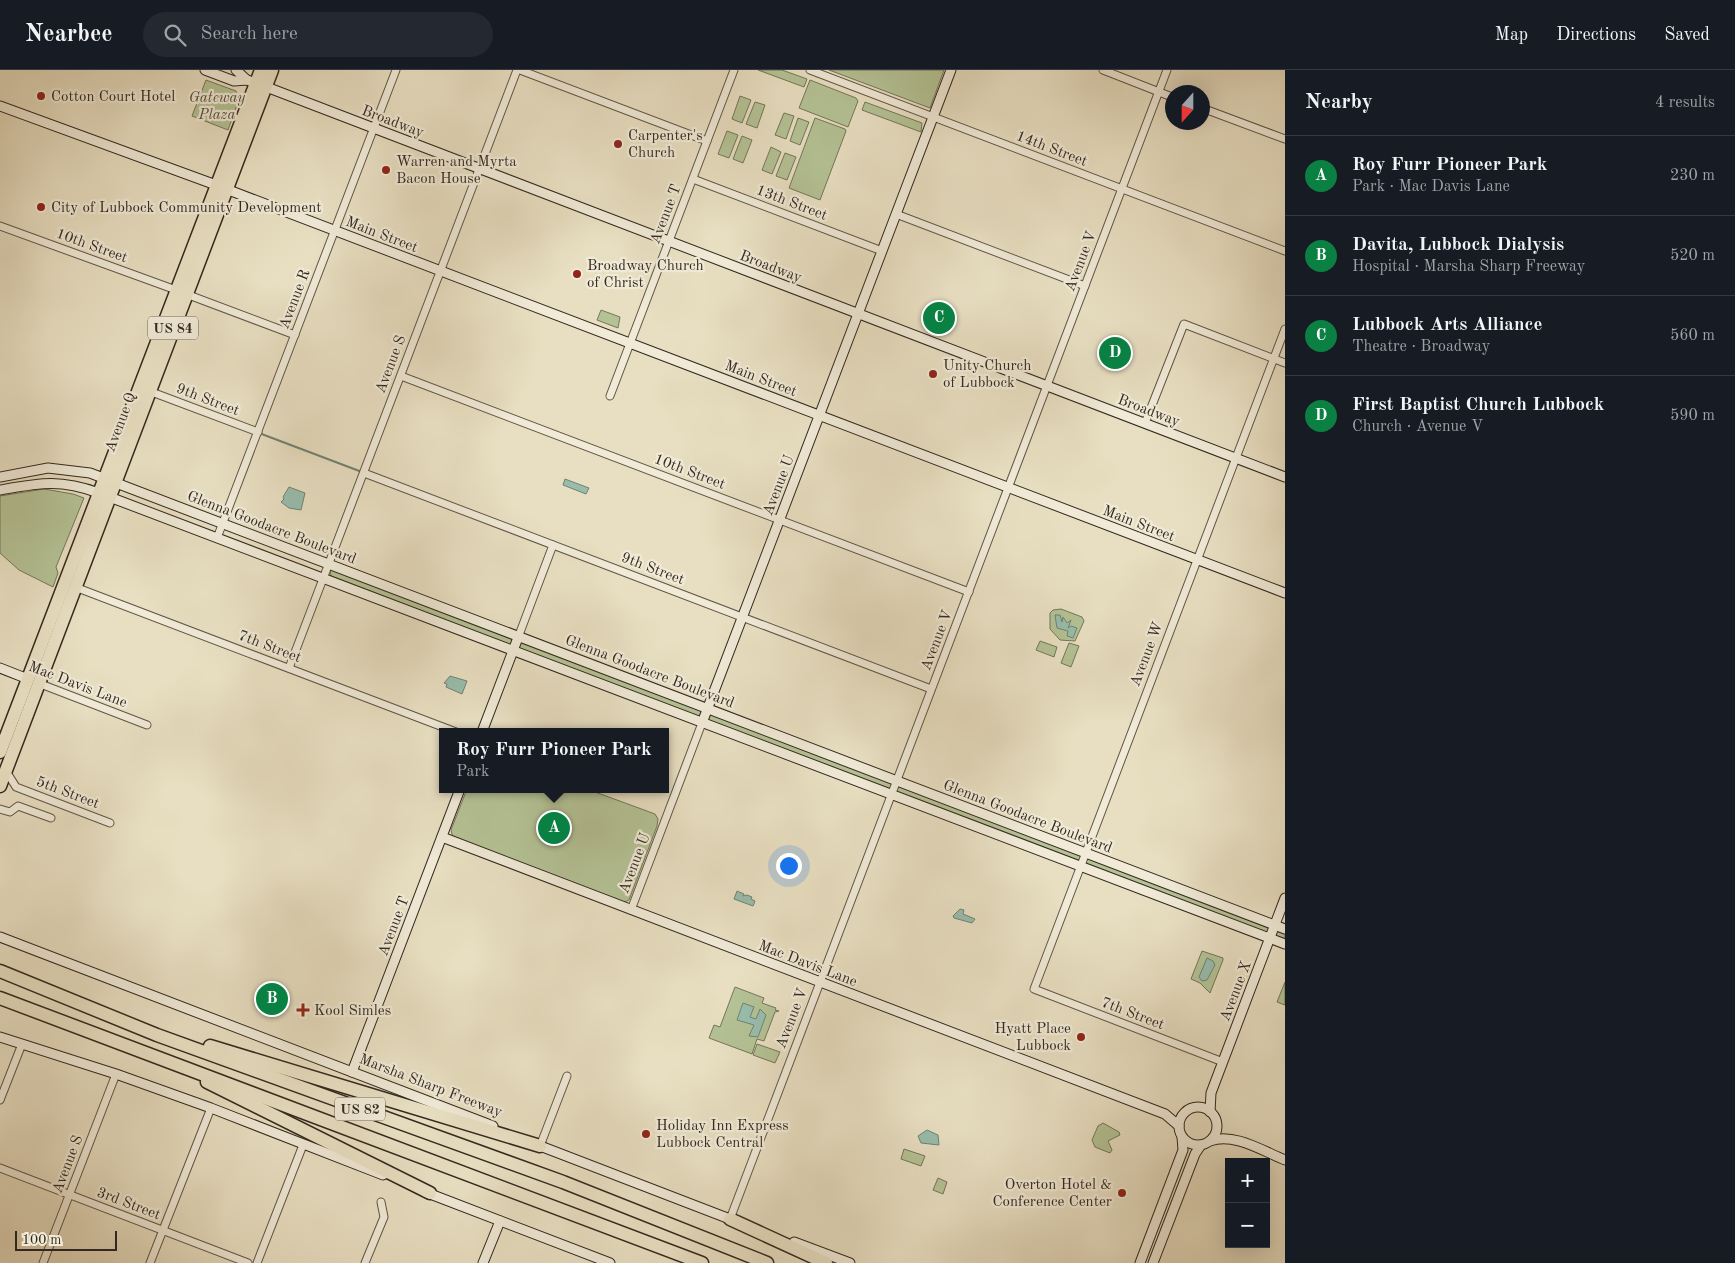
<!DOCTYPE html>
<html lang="en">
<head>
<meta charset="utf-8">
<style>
  :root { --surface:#171b24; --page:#242831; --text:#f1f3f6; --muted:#9ea1a6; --line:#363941; --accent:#0b8043 }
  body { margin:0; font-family:"Old Standard TT",serif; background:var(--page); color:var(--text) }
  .controls { position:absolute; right:15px; bottom:15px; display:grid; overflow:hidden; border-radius:0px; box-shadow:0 5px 20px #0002 }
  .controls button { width:45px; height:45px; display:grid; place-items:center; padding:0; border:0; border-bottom:1px solid var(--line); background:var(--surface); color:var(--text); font:25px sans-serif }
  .compass { position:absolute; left:1165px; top:15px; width:45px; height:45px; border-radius:50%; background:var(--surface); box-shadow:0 5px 20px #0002; rotate:201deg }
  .scale { position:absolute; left:15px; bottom:12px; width:102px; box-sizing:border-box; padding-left:5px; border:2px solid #33291e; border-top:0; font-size:14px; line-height:18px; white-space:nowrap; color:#33291e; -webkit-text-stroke:4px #f0ead7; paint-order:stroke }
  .you { position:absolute; left:788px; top:795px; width:18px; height:18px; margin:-12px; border:4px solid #fff; border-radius:50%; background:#1a73e8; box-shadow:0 0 0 8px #1a73e833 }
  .badge { display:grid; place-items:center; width:32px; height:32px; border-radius:50%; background:var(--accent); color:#fff; font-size:16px; font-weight:700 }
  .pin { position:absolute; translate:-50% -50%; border:2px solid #fff; box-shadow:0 1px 5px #0006 }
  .popup { position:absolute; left:439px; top:658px; width:230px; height:65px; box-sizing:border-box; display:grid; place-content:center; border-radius:0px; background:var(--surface); filter:drop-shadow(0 1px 4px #0005); font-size:16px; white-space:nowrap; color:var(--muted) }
  .popup b { font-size:19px; color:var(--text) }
  .popup::after { content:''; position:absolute; left:50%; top:100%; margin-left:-10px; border:10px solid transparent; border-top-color:var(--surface) }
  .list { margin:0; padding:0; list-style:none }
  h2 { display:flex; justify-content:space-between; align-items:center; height:65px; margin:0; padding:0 20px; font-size:21px }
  h2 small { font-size:16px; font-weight:400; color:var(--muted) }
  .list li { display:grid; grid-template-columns:32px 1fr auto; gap:15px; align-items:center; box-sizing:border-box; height:80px; padding:0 20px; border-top:1px solid var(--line) }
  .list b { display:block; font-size:19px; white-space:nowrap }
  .list p { margin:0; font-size:16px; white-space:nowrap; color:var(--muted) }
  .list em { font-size:16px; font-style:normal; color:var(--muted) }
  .icon { flex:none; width:28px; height:28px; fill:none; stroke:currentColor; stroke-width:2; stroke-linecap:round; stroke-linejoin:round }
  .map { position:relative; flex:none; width:1285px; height:1193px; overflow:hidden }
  header { display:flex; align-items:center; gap:30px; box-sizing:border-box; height:70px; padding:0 25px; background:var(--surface); border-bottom:1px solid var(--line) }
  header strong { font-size:24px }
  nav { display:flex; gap:28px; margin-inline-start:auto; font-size:18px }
  .search { width:350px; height:45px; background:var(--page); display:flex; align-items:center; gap:12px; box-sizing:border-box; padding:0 18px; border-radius:28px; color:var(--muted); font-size:19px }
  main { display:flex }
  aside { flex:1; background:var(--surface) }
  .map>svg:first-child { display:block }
  .green { fill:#b4c295; stroke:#74765a }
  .water { fill:#98bdad; stroke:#708274 }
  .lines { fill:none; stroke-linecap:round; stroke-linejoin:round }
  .stream { stroke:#708274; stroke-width:2 }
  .street-casing { stroke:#605647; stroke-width:9 }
  .secondary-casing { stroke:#33291e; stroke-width:11 }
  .highway-casing { stroke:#33291e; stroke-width:15 }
  .street { stroke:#f0ead7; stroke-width:7 }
  .secondary { stroke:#f0ead7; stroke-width:9 }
  .highway { stroke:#e8dfc2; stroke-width:12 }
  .poi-dot { fill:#8f2418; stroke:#f0ead7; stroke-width:2 }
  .labels { text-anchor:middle; stroke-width:4.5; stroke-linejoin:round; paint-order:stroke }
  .shield { fill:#f0ead7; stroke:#6c6356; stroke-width:1 }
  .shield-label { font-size:14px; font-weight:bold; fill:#33291e }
  .poi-label { font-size:15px; fill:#33291e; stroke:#f0ead7; text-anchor:start }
  .park-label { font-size:15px; font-style:italic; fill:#534f3c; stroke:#f0ead7 }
  .street-label { font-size:15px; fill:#33291e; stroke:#f0ead7 }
</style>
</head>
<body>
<header>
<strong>Nearbee</strong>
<div class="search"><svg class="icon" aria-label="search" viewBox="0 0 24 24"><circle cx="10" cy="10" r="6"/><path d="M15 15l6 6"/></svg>Search here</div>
<nav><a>Map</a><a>Directions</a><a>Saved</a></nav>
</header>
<main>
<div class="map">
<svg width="1285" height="1193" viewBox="0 0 1285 1193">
  <rect width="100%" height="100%" fill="#e8dfc2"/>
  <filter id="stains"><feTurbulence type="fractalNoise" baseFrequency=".004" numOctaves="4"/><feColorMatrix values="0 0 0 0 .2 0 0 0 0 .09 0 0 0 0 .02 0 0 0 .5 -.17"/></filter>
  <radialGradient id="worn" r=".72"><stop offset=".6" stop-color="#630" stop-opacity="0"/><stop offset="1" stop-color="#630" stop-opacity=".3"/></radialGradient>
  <!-- green -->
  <g class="green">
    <path d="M758 0H782L807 9 804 17Z"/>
    <path d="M829 0H944L930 38Z"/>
    <path d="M206 10 236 21 239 29 228 60 192 46Z"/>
    <path d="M810 10 856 28 858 31 848 57 799 38Z"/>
    <path d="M740 26 751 30 742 53 732 49Z"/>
    <path d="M755 32 765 35 757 58 746 54Z"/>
    <path d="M865 32 922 53 921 62 862 40Z"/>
    <path d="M784 43 794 46 786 69 775 65Z"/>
    <path d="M798 48 809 52 800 75 790 71Z"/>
    <path d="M815 48 845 59 846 61 820 130 789 118Z"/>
    <path d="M727 61 738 65 729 88 718 84Z"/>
    <path d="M742 66 752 70 743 93 733 89Z"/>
    <path d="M771 77 781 82 772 104 762 100Z"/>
    <path d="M785 83 796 87 787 110 776 106Z"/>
    <path d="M601 240 620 247 618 258 597 250Z"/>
    <path d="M44 419 73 424 84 428 56 497 58 503 53 517 19 500 0 483V426Z"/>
    <path d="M330 499 1285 862V872L717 656 687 642 331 506Z"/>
    <path d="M1061 539 1082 547 1084 551 1075 571 1060 570 1050 559V543L1053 540Z"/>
    <path d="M1040 571 1057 577 1054 587 1036 580Z"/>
    <path d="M1069 573 1079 576 1071 597 1061 593Z"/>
    <path d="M467 719H587L655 744 658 749 657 756 629 830 622 833 453 768 451 760Z"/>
    <path d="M1202 881 1223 888V890L1210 923 1200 913 1191 909Z"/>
    <path d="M1285 912V935L1277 932Z"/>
    <path d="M735 917 764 928 762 933 776 938 775 940 779 941 775 942 764 971 757 969 752 984 709 968 714 955 720 957Z"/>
    <path d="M757 974 780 982 775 993 753 985Z"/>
    <path d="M1103 1053 1119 1062 1120 1065 1108 1071 1112 1080 1110 1083 1095 1077 1092 1070 1098 1056Z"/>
    <path d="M904 1079 925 1086 921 1096 901 1089Z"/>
    <path d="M938 1108 947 1112 943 1124 933 1120Z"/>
  </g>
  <!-- water -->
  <g class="water">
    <path d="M565 409 589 418 586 424 563 415Z"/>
    <path d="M289 417 305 423 301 440 289 438 281 432 284 429 283 427Z"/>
    <path d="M1055 545H1060L1062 552 1063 547 1067 553 1071 550 1068 558 1071 556 1077 558 1073 568 1067 566 1068 561 1057 558Z"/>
    <path d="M450 606 467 611 462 624 446 617 447 614 444 613Z"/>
    <path d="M737 821 744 824 743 826 747 825 752 827 751 829 755 831 753 836 734 829Z"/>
    <path d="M960 839 964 840 963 844 975 849 972 853 954 848 953 846Z"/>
    <path d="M1207 888 1213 891 1215 895 1207 910 1202 911 1199 907Z"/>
    <path d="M743 933 754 937 750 947 756 949 760 939 766 945 758 967 749 966 754 955 737 950Z"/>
    <path d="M927 1060 938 1065 939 1075 921 1073 918 1066Z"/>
  </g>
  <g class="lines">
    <!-- stream -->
    <path class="stream" d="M259 363 362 402"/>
    <!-- street casing -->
    <g class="street-casing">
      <g id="street">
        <path d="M520 0 707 71"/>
        <path d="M810 0 1285 181"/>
        <path d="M1103 0 1172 27"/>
        <path d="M1202 38 1285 69"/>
        <path d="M693 109 882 181"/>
        <path d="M896 144 1085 216"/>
        <path d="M0 156 176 220"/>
        <path d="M186 224 295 265"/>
        <path d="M401 306 969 522"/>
        <path d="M149 321 258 362"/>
        <path d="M610 326 734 0"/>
        <path d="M1145 353 1184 254 1285 293"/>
        <path d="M364 403 931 619"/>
        <path d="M217 468 396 0"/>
        <path d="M75 517 456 662"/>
        <path d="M519 565 553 475"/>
        <path d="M289 598 517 0"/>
        <path d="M38 613 147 655"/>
        <path d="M6 701 16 717 110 753"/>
        <path d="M0 739 10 742 18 736 51 748"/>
        <path d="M631 840 702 653"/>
        <path d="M1223 992 1034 919 1285 259"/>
        <path d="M0 1030 22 974"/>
        <path d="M540 1076 567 1006"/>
        <path d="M0 1098 248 1193"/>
        <path d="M730 1149 1167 0"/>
        <path d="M43 1193 116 1004"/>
        <path d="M150 1193 211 1038"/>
        <path d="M257 1193 303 1075"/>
        <path d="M365 1193 384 1147 381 1132"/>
      </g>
    </g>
    <!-- secondary casing -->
    <g class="secondary-casing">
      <g id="secondary">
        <path d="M205 0 234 11 247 10 256 13 1285 407"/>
        <path d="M236 0 247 10"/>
        <path d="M0 36 216 115"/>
        <path d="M226 119 1285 523"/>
        <path d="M0 407 48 398 90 403 1285 859"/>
        <path d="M0 420C41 413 59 409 99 423L1285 874"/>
        <path d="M0 598 28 609"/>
        <path d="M702 653 951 0"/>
        <path d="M482 662 519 565"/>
        <path d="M442 767 1165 1044 1179 1056"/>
        <path d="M0 867 493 1056"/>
        <path d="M0 967 116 1004 211 1038 383 1105"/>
        <path d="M352 1002 460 719"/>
        <circle cx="1198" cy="1056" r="19"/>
        <path d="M1210 1042 1211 1023 1285 828"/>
        <path d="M1210 1071C1233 1062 1263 1081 1285 1090"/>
        <path d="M535 1074 735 1151"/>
        <path d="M425 1122 610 1193"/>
        <path d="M794 1172 850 1193"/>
        <path d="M483 1193 500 1151"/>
        <path d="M1140 1193 1183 1080 1182 1067"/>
        <path d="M1153 1193 1195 1084 1201 1075"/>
      </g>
    </g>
    <!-- highway casing -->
    <g class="highway-casing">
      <g id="highway">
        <path d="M0 682 261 0"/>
        <path d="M0 716 272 0"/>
        <path d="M0 901 157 965 563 1112 767 1193"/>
        <path d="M0 928 702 1193"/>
        <path d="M210 976 540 1076"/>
        <path d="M207 1012 430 1123"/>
        <path d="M730 1149 826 1193"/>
      </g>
    </g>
    <!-- street -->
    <use href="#street" class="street"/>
    <!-- secondary -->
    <use href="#secondary" class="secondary"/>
    <!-- highway -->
    <use href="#highway" class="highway"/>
  </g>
  <!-- markers -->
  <g class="poi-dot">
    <circle cx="41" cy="26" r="5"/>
    <circle cx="618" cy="74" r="5"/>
    <circle cx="386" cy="100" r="5"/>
    <circle cx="41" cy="137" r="5"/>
    <circle cx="577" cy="204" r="5"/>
    <circle cx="933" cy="304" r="5"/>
    <path d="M300.5 932.5h5v5h5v5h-5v5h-5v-5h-5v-5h5z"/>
    <circle cx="1081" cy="967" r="5"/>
    <circle cx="646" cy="1064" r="5"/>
    <circle cx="1122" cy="1123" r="5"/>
  </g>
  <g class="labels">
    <!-- shield labels -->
    <g class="shield">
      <rect x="148" y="246.5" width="50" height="23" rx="4"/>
      <rect x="335" y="1027.5" width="50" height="23" rx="4"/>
    </g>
    <g class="shield-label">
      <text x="173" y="263">US 84</text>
      <text x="360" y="1044">US 82</text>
    </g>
    <!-- poi labels -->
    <g class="poi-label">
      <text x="51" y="31">Cotton Court Hotel</text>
      <text x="628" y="70">Carpenter's<tspan x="628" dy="17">Church</tspan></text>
      <text x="396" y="96">Warren and Myrta<tspan x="396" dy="17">Bacon House</tspan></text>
      <text x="51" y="142">City of Lubbock Community Development</text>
      <text x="587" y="200">Broadway Church<tspan x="587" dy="17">of Christ</tspan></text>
      <text x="943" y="300">Unity Church<tspan x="943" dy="17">of Lubbock</tspan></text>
      <text x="314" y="945">Kool Simles</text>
      <text x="1071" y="963" text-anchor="end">Hyatt Place<tspan x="1071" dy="17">Lubbock</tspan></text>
      <text x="656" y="1060">Holiday Inn Express<tspan x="656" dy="17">Lubbock Central</tspan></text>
      <text x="1112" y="1119" text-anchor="end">Overton Hotel &amp;<tspan x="1112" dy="17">Conference Center</tspan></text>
    </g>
    <!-- park labels -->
    <g class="park-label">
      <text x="217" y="32">Gateway<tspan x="217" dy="17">Plaza</tspan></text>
    </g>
    <!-- street labels -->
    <g class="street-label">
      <text transform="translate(393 51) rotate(21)" y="5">Broadway</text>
      <text transform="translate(1052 78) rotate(21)" y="5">14th Street</text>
      <text transform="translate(792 132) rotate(21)" y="5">13th Street</text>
      <text transform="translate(665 144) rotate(-69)" y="5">Avenue T</text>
      <text transform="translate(382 164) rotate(21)" y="5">Main Street</text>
      <text transform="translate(92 175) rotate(20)" y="5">10th Street</text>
      <text transform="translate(1080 191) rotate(-69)" y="5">Avenue V</text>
      <text transform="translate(771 196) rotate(21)" y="5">Broadway</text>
      <text transform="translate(294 229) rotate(-69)" y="5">Avenue R</text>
      <text transform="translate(390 294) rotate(-69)" y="5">Avenue S</text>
      <text transform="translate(761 308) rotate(21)" y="5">Main Street</text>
      <text transform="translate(208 329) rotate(21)" y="5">9th Street</text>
      <text transform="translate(1149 340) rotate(21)" y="5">Broadway</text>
      <text transform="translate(120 352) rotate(-69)" y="5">Avenue Q</text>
      <text transform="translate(690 401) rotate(21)" y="5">10th Street</text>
      <text transform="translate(778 415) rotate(-69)" y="5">Avenue U</text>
      <text transform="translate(1139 453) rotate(21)" y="5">Main Street</text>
      <text transform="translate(272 457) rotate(21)" y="5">Glenna Goodacre Boulevard</text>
      <text transform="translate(653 498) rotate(21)" y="5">9th Street</text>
      <text transform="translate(936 570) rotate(-69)" y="5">Avenue V</text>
      <text transform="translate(270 576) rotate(21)" y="5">7th Street</text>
      <text transform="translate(1146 584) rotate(-69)" y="5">Avenue W</text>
      <text transform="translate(650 601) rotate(21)" y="5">Glenna Goodacre Boulevard</text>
      <text transform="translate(78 614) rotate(21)" y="5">Mac Davis Lane</text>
      <text transform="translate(68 722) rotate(21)" y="5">5th Street</text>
      <text transform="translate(1028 746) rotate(21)" y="5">Glenna Goodacre Boulevard</text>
      <text transform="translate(634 793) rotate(-69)" y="5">Avenue U</text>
      <text transform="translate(393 856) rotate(-69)" y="5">Avenue T</text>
      <text transform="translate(808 893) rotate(21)" y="5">Mac Davis Lane</text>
      <text transform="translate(1235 921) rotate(-69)" y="5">Avenue X</text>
      <text transform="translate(1133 943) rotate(21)" y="5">7th Street</text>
      <text transform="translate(791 948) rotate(-69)" y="5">Avenue V</text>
      <text transform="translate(431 1015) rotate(21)" y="5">Marsha Sharp Freeway</text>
      <text transform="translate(67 1094) rotate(-69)" y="5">Avenue S</text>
      <text transform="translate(129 1133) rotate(21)" y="5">3rd Street</text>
    </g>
  </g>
  <rect width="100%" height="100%" filter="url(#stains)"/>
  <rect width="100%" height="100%" fill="url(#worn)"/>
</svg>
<div class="controls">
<button>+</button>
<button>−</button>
</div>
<svg class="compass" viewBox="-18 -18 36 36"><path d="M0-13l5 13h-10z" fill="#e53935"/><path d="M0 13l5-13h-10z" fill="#9ea1a6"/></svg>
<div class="scale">100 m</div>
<div class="you"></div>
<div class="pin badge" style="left:554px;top:758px">A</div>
<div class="popup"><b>Roy Furr Pioneer Park</b>Park</div>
<div class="pin badge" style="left:272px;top:929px">B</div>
<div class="pin badge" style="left:939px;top:248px">C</div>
<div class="pin badge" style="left:1115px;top:283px">D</div>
</div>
<aside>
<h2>Nearby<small>4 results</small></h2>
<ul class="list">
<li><span class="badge">A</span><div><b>Roy Furr Pioneer Park</b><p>Park · Mac Davis Lane</p></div><em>230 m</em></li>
<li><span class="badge">B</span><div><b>Davita, Lubbock Dialysis</b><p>Hospital · Marsha Sharp Freeway</p></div><em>520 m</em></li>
<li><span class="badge">C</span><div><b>Lubbock Arts Alliance</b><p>Theatre · Broadway</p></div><em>560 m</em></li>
<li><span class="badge">D</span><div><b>First Baptist Church Lubbock</b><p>Church · Avenue V</p></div><em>590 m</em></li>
</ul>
</aside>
</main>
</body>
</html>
